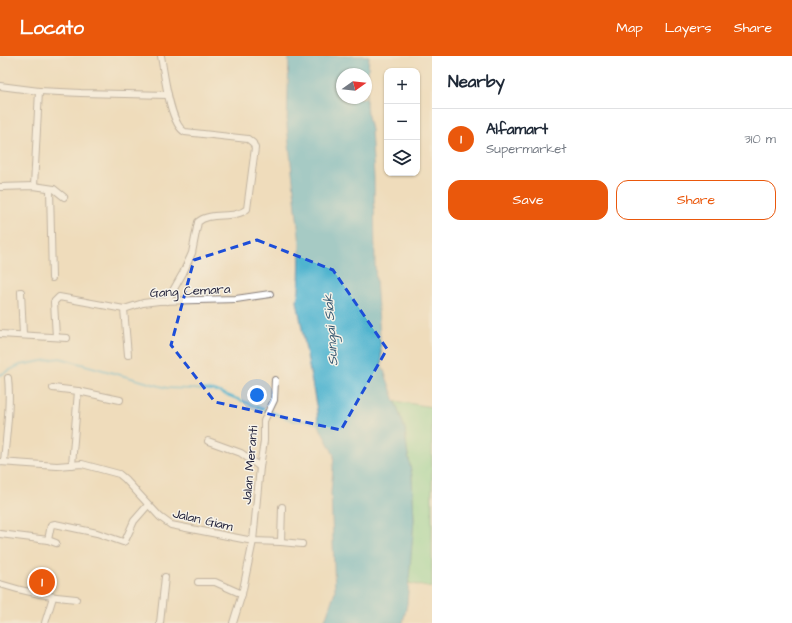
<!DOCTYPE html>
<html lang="en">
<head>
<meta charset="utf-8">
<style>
  :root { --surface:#fff; --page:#f2f2f3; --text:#1f2937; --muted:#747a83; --line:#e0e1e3; --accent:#ea580c }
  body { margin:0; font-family:"Architects Daughter",sans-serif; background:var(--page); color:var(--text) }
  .controls { position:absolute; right:12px; top:12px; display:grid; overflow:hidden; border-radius:8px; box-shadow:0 1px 3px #0004 }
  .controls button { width:36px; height:36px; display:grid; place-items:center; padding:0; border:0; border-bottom:1px solid var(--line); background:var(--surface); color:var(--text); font:20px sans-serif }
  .compass { position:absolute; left:336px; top:12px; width:36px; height:36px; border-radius:50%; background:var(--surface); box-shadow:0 1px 3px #0004; rotate:75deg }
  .you { position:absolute; left:257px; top:339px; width:14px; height:14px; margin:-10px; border:3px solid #fff; border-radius:50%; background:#1a73e8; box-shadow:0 0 0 6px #1a73e833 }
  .badge { display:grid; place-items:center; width:26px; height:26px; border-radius:50%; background:var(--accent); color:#fff; font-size:13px; font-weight:700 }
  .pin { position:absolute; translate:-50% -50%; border:2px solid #fff; box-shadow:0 1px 4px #0006 }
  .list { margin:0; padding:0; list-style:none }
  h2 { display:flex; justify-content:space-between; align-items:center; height:52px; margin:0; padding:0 16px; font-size:17px }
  h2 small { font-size:13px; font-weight:400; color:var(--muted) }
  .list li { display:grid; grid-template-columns:26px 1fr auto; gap:12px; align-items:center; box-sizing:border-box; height:60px; padding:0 16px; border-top:1px solid var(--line) }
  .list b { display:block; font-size:15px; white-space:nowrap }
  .list p { margin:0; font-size:13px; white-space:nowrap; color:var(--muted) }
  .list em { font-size:13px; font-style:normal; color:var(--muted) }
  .actions { display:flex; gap:8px; padding:12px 16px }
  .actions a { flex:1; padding:9px 0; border:1px solid var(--accent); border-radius:12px; text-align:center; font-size:14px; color:var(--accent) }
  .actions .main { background:var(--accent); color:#fff }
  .icon { flex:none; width:22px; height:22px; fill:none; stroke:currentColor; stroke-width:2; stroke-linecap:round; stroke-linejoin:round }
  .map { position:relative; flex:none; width:432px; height:567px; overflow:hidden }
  header { display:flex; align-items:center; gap:24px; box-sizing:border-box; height:56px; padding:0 20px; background:var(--accent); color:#fff }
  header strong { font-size:19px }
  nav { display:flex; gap:22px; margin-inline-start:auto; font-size:14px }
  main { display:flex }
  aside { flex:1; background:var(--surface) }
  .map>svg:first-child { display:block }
  .green { fill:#84da9d; stroke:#537e6c }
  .water { fill:#50b4cf; stroke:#396b85; fill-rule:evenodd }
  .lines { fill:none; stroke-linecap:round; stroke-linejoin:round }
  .stream { stroke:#50b4cf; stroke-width:2 }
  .minor-casing { stroke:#887f7b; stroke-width:8 }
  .minor { stroke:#fff; stroke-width:6 }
  .marked { fill:none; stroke:#1d4ed8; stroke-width:3; stroke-dasharray:8 5; stroke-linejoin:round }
  .labels { text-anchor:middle; stroke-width:3; stroke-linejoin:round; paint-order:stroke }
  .street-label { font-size:13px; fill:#22223b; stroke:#f7f3e8 }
  .water-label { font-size:14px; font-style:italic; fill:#32556f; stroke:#f7f3e8 }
</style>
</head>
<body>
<header>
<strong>Locato</strong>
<nav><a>Map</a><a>Layers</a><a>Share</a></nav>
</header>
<main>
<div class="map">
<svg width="432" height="567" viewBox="0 0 432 567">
  <rect width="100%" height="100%" fill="#f7f3e8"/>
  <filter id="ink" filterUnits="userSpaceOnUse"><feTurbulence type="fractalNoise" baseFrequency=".025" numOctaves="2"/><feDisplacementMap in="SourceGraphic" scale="8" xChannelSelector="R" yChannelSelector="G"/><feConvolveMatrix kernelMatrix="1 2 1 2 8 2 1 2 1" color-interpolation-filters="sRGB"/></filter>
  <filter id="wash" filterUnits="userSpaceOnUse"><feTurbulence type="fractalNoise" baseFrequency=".012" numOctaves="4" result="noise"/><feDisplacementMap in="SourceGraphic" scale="16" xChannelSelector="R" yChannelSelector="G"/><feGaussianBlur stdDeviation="0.9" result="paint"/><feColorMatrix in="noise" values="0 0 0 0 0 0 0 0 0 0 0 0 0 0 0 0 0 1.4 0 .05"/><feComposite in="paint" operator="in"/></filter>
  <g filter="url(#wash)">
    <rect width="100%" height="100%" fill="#efdcbb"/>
    <!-- green -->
    <path class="green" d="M395 345 432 351V532L408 527 414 464 412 420 407 394 405 373Z"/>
    <!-- water -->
    <path class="water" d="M289 0H369L366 50 371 74 374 121 375 210 382 309 405 373 407 394 412 420 414 464 407 548 403 567H324L335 535 331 437 334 399 318 368 317 354 297 245 299 234 300 189 287 70ZM342 18H366V42H342Z"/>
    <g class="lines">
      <!-- stream -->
      <path class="stream" d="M0 319 20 309 60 302 167 332 214 334 294 365H309L319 368"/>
    </g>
  </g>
  <g filter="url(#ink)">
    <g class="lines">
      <!-- minor casing -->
      <g class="minor-casing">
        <g id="minor">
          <path d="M161 0C164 16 170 69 185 76L248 83 253 87 255 92 247 153C234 164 210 155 198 166L192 197 183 217 167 245"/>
          <path d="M0 30 39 35 81 37 168 39"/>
          <path d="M34 130 39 35"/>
          <path d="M0 131 34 130 54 133 64 141"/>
          <path d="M50 133 52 222"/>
          <path d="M21 236 23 279"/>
          <path d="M124 253 128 299"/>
          <path d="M0 278 67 282"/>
          <path d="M56 281 54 246 59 241 124 253 143 247 159 245 236 243 270 238"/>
          <path d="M53 332 78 335 120 344"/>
          <path d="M208 385 241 397 260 411"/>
          <path d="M0 406 57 410 82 408 119 418 125 423 160 461 171 469 253 485 281 486 302 488"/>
          <path d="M4 406C6 379 11 349 8 322"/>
          <path d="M72 409 78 335"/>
          <path d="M0 478 48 484 56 487"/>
          <path d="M48 484 51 469 55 468 97 477 123 486 125 485 134 465 148 449"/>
          <path d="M281 486 282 451"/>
          <path d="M198 526H215L242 538"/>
          <path d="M0 528C25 536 50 541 76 543"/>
          <path d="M45 567 53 541"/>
          <path d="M160 567 165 521"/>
          <path d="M233 567 242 538 253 485 260 411 264 385V365L274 344 275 324"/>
        </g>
      </g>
      <!-- minor -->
      <use href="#minor" class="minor"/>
    </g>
  </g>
  <!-- marked area -->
  <path d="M0 0H432V567H0ZM257 184 333 214 387 293 341 374 215 346 171 289 194 204Z" fill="#efdcbb" fill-opacity=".55" fill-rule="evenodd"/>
  <path class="marked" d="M257 184 333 214 387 293 341 374 215 346 171 289 194 204Z"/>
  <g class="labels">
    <!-- street labels -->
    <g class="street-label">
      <text transform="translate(190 234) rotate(-3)" y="5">Gang Cemara</text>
      <text transform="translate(249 409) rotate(-85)" y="5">Jalan Meranti</text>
      <text transform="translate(203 463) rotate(13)" y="5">Jalan Giam</text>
    </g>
    <!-- water labels -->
    <g class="water-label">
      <text transform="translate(330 274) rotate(-94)" y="5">Sungai Siak</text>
    </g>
  </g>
</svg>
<div class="controls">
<button>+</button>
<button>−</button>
<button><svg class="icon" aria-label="layers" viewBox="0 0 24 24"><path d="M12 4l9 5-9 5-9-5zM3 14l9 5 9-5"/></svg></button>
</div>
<svg class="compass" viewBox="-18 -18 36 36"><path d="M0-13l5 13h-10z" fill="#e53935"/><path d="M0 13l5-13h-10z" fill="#747a83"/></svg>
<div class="you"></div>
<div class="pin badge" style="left:42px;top:526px">1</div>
</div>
<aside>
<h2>Nearby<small></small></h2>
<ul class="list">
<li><span class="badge">1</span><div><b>Alfamart</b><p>Supermarket</p></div><em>310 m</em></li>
</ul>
<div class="actions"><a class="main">Save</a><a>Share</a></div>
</aside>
</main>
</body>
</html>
